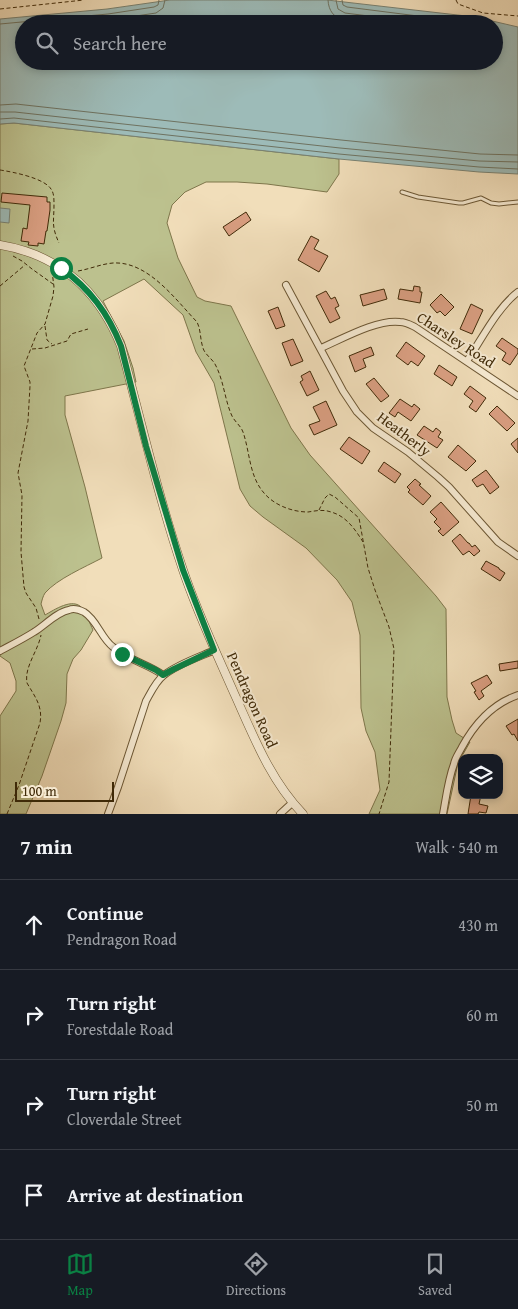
<!DOCTYPE html>
<html lang="en">
<head>
<meta charset="utf-8">
<style>
  :root { --surface:#171b24; --page:#242831; --text:#f1f3f6; --muted:#9ea1a6; --line:#363941; --accent:#0b8043 }
  body { margin:0; font-family:"Gentium Book Plus",serif; background:var(--page); color:var(--text) }
  .controls { position:absolute; right:15px; bottom:15px; display:grid; overflow:hidden; border-radius:10px; box-shadow:0 2px 8px #0003 }
  .controls button { width:45px; height:45px; display:grid; place-items:center; padding:0; border:0; border-bottom:1px solid var(--line); background:var(--surface); color:var(--text); font:25px sans-serif }
  .scale { position:absolute; left:15px; bottom:12px; width:99px; box-sizing:border-box; padding-left:5px; border:2px solid #402a08; border-top:0; font-size:14px; line-height:18px; white-space:nowrap; color:#402a08; -webkit-text-stroke:4px #f6ead2; paint-order:stroke }
  .stop { position:absolute; width:15px; height:15px; margin:-11px; border:4px solid #0b8043; border-radius:50%; background:#fff }
  .stop.end { background:#0b8043; border-color:#fff; box-shadow:0 1px 5px #0008 }
  .list { margin:0; padding:0; list-style:none }
  h2 { display:flex; justify-content:space-between; align-items:center; height:65px; margin:0; padding:0 20px; font-size:21px }
  h2 small { font-size:16px; font-weight:400; color:var(--muted) }
  .list li { display:grid; grid-template-columns:32px 1fr auto; gap:15px; align-items:center; box-sizing:border-box; height:90px; padding:0 20px; border-top:1px solid var(--line) }
  .list b { display:block; font-size:19px; white-space:nowrap }
  .list p { margin:0; font-size:16px; white-space:nowrap; color:var(--muted) }
  .list em { font-size:16px; font-style:normal; color:var(--muted) }
  .icon { flex:none; width:28px; height:28px; fill:none; stroke:currentColor; stroke-width:2; stroke-linecap:round; stroke-linejoin:round }
  .map { position:relative; flex:none; width:518px; height:814px; overflow:hidden }
  .search { position:absolute; background:var(--surface); box-shadow:0 2px 8px #0003; left:15px; right:15px; top:15px; height:55px; display:flex; align-items:center; gap:12px; box-sizing:border-box; padding:0 18px; border-radius:28px; color:var(--muted); font-size:19px }
  .sheet { height:425px; background:var(--surface) }
  nav { display:flex; justify-content:space-around; align-items:center; box-sizing:border-box; height:70px; border-top:1px solid var(--line); background:var(--surface); font-size:14px; color:var(--muted) }
  nav a { display:grid; justify-items:center; gap:2px }
  nav .on { color:var(--accent) }
  .map>svg:first-child { display:block }
  .green { fill:#bcc18e; stroke:#7e764b }
  .water { fill:#9dbbb8; stroke:#788172; fill-rule:evenodd }
  .lines { fill:none; stroke-linecap:round; stroke-linejoin:round }
  .shore { stroke:#6e7260; stroke-width:1 }
  .building { fill:#da9f82; stroke:#402a08 }
  .service-casing { stroke:#6c5734; stroke-width:5 }
  .minor-casing { stroke:#6c5734; stroke-width:8 }
  .tertiary-casing { stroke:#6c5734; stroke-width:9 }
  .path { stroke:#402a08; stroke-width:1; stroke-dasharray:4 2.5; stroke-linecap:butt }
  .service { stroke:#f6ead2; stroke-width:3 }
  .minor { stroke:#f6ead2; stroke-width:6 }
  .tertiary { stroke:#f6ead2; stroke-width:8 }
  .route { stroke:#0b8043; stroke-width:6 }
  .labels { text-anchor:middle; stroke-width:4; stroke-linejoin:round; paint-order:stroke }
  .street-label { font-size:15px; fill:#402a08; stroke:#f6ead2 }
</style>
</head>
<body>
<div class="map">
<svg width="518" height="814" viewBox="0 0 518 814">
  <rect width="100%" height="100%" fill="#f1deba"/>
  <filter id="stains"><feTurbulence type="fractalNoise" baseFrequency=".004" numOctaves="4"/><feColorMatrix values="0 0 0 0 .2 0 0 0 0 .09 0 0 0 0 .02 0 0 0 .5 -.17"/></filter>
  <radialGradient id="worn" r=".72"><stop offset=".6" stop-color="#630" stop-opacity="0"/><stop offset="1" stop-color="#630" stop-opacity=".3"/></radialGradient>
  <!-- green -->
  <path class="green" d="M14 123 339 159V174L327 192 267 184 237 182H206L185 192 172 205 167 223 178 258 197 297 205 301 231 306 291 428 310 455 436 596 446 609 447 697 452 720 456 733 470 742 458 763 447 814H369L380 790 375 752 366 731 361 708 360 635 352 602 337 580 306 548 263 517 250 506 240 489 214 383 196 352 183 315 144 279 103 301 124 341 133 368 136 382 65 396V415L85 487 102 558C85 567 57 579 45 593 43 596 42 600 41 604L45 615C54 610 73 597 82 608 86 613 90 624 93 630L81 650 73 659 67 674 66 703 61 721 42 776 26 814H0V716L16 691V681L10 663 0 656V124Z"/>
  <!-- water -->
  <g class="water">
    <path d="M170 0H327L475 17 518 27V174L479 172 339 159 14 123 0 124V19L107 9ZM24 24H494V61H24Z"/>
    <path d="M0 208 10 209 9 223 0 222Z"/>
  </g>
  <g class="lines">
    <!-- shore -->
    <g class="shore">
      <path d="M328 0C329 23 351 22 368 24"/>
      <path d="M336 0 338 9 345 13 432 24"/>
      <path d="M342 0 343 5 347 7 481 24"/>
      <path d="M0 24 108 14 154 7 158 5 159 0"/>
      <path d="M71 24 109 20 156 13 163 8 165 0"/>
      <path d="M0 105 16 104 341 140 480 154 518 155"/>
      <path d="M0 112H15L340 148 479 161 518 162"/>
      <path d="M0 119 14 118 339 154 479 167 518 169"/>
    </g>
  </g>
  <!-- building -->
  <g class="building">
    <path d="M2 193 47 197V202H50V210L47 231H46L44 244 38 243V246L28 245 29 242 21 241 23 228 27 229 30 205 1 202Z"/>
    <path d="M246 212 251 220 229 236 223 227Z"/>
    <path d="M311 236 319 240 314 249 328 256 319 272 298 260Z"/>
    <path d="M414 286 420 287V292H422L420 303 398 299 400 289 413 291Z"/>
    <path d="M384 289 387 299 363 306 360 295Z"/>
    <path d="M326 291 331 299 335 297 339 306 335 308 340 318 330 323 316 296Z"/>
    <path d="M441 294 454 307 445 316 440 311 437 313 430 305Z"/>
    <path d="M471 304 483 310 472 334 460 329Z"/>
    <path d="M278 307 285 326 276 329 268 311Z"/>
    <path d="M502 338 518 349V353L510 365 502 360 506 353 496 346Z"/>
    <path d="M293 339 303 361 291 366 282 343Z"/>
    <path d="M406 342 425 356 418 366 411 361 408 365 396 356Z"/>
    <path d="M371 347 374 355 363 359 366 367 355 372 349 356Z"/>
    <path d="M439 365 457 377 452 386 434 374Z"/>
    <path d="M310 371 319 390 307 396 300 382 303 380 301 376Z"/>
    <path d="M374 378 389 396 381 402 366 384Z"/>
    <path d="M470 386 486 398 476 412 469 407 473 401 464 394Z"/>
    <path d="M400 399 412 407 414 404 420 409 411 421 398 412 395 417 389 413Z"/>
    <path d="M326 401 337 425 314 435 309 425 320 421 313 407Z"/>
    <path d="M497 406 515 423 507 431 489 414Z"/>
    <path d="M424 426 433 432 436 428 441 432 438 437 443 440 437 448 417 435Z"/>
    <path d="M349 437 370 451 362 464 340 449Z"/>
    <path d="M518 438V453L511 444Z"/>
    <path d="M458 445 476 461 466 471 448 457Z"/>
    <path d="M384 462 401 474 395 483 378 471Z"/>
    <path d="M486 470 499 487 490 494 483 484 477 487 472 480Z"/>
    <path d="M415 479 421 484 419 485 431 496 423 505 408 492 410 490 407 487Z"/>
    <path d="M441 502 459 522 443 536 438 531 441 529 434 522 437 519 430 512Z"/>
    <path d="M460 534 468 543H469L472 547 475 545 480 551 474 556 469 551 463 555 452 541Z"/>
    <path d="M486 561 499 568V569L505 573 500 581 481 569Z"/>
    <path d="M518 661V668L500 671 499 664Z"/>
    <path d="M487 675 492 683 481 691 484 696 479 700 474 692 476 691 471 683Z"/>
    <path d="M518 719V741L514 734 512 735 506 726Z"/>
    <path d="M471 795H481L479 804 488 806 486 813 479 812 478 814H468Z"/>
  </g>
  <g class="lines">
    <!-- service casing -->
    <g class="service-casing">
      <path id="service" d="M402 192 418 197 459 203H463L481 198 491 203 499 204 518 202"/>
    </g>
    <!-- minor casing -->
    <g class="minor-casing">
      <g id="minor">
        <path d="M286 285 343 391 357 412 373 428 408 452 438 477 449 487 498 542 518 556"/>
        <path d="M321 348C342 339 377 319 400 322 406 322 411 325 415 327L518 396"/>
        <path d="M467 361C482 339 497 308 518 292"/>
        <path d="M0 651C11 645 23 639 34 632 44 626 57 612 69 610 73 608 80 610 84 612 97 620 101 638 113 647 128 660 148 664 163 675"/>
        <path d="M108 814 118 787 146 701C151 692 156 681 164 675 178 664 199 657 215 650"/>
        <path d="M280 814 292 803"/>
        <path d="M443 814C446 798 448 780 454 764 455 758 459 753 462 747 475 723 492 704 518 695"/>
      </g>
    </g>
    <!-- tertiary casing -->
    <g class="tertiary-casing">
      <path id="tertiary" d="M0 245C60 255 99 291 121 346 141 421 158 496 183 570 197 612 216 652 234 693 253 735 270 780 303 814"/>
    </g>
    <!-- path -->
    <g class="path">
      <path d="M456 0 458 4 483 13 518 16"/>
      <path d="M0 9 84 0"/>
      <path d="M0 170C13 172 44 178 51 189 54 193 54 199 54 204 54 223 51 225 59 243"/>
      <path d="M13 256 22 261 32 269 53 284"/>
      <path d="M78 271C90 269 101 264 113 263 148 261 175 299 197 322 201 330 200 339 203 348 205 355 213 359 216 366 224 382 225 401 232 416 235 422 241 426 243 432 250 452 249 476 264 493 274 505 292 512 308 512 315 511 323 509 331 512 346 516 355 529 363 542"/>
      <path d="M0 286 25 265"/>
      <path d="M45 326 47 340 52 344"/>
      <path d="M32 349 45 348 67 341 71 334 88 329"/>
      <path d="M319 510 325 498 329 494 335 497 359 518 368 568 375 590 389 627 394 649 389 782 379 814"/>
      <path d="M39 619 36 608 26 593 24 587 21 552 22 495 18 473 28 421 30 386V382L24 366 37 333 45 324 53 296 54 287 52 271"/>
      <path d="M7 814 19 785 40 723C43 706 35 697 27 683 24 667 38 651 41 635"/>
    </g>
    <!-- service -->
    <use href="#service" class="service"/>
    <!-- minor -->
    <use href="#minor" class="minor"/>
    <!-- tertiary -->
    <use href="#tertiary" class="tertiary"/>
  </g>
  <g class="lines">
    <!-- route -->
    <path class="route" d="M61 268C90 289 108 313 121 346L146 446 183 570 214 650 174 669 163 675 156 670 122 654"/>
  </g>
  <g class="labels">
    <!-- street labels -->
    <g class="street-label">
      <text transform="translate(456 340) rotate(33)" y="5">Charsley Road</text>
      <text transform="translate(404 434) rotate(37)" y="5">Heatherly</text>
      <text transform="translate(252 700) rotate(66)" y="5">Pendragon Road</text>
    </g>
  </g>
  <rect width="100%" height="100%" filter="url(#stains)"/>
  <rect width="100%" height="100%" fill="url(#worn)"/>
</svg>
<div class="controls">
<button><svg class="icon" aria-label="layers" viewBox="0 0 24 24"><path d="M12 4l9 5-9 5-9-5zM3 14l9 5 9-5"/></svg></button>
</div>
<div class="scale">100 m</div>
<div class="stop" style="left:61px;top:268px"></div>
<div class="stop end" style="left:122px;top:654px"></div>
<div class="search"><svg class="icon" aria-label="search" viewBox="0 0 24 24"><circle cx="10" cy="10" r="6"/><path d="M15 15l6 6"/></svg>Search here</div>
</div>
<section class="sheet">
<h2>7 min<small>Walk · 540 m</small></h2>
<ul class="list">
<li><svg class="icon" aria-label="ahead" viewBox="0 0 24 24"><path d="M12 20V5M6 11l6-6 6 6"/></svg><div><b>Continue</b><p>Pendragon Road</p></div><em>430 m</em></li>
<li><svg class="icon" aria-label="right" viewBox="0 0 24 24"><path d="M7 20v-9h11M14 6l5 5-5 5"/></svg><div><b>Turn right</b><p>Forestdale Road</p></div><em>60 m</em></li>
<li><svg class="icon" aria-label="right" viewBox="0 0 24 24"><path d="M7 20v-9h11M14 6l5 5-5 5"/></svg><div><b>Turn right</b><p>Cloverdale Street</p></div><em>50 m</em></li>
<li><svg class="icon" aria-label="arrive" viewBox="0 0 24 24"><path d="M6 21V4h12l-3 4 3 4H6"/></svg><div><b>Arrive at destination</b></div></li>
</ul>
</section>
<nav>
<a class="on"><svg class="icon" aria-label="map" viewBox="0 0 24 24"><path d="M3 6l6-2 6 2 6-2v14l-6 2-6-2-6 2zM9 4v14M15 6v14"/></svg>Map</a>
<a><svg class="icon" aria-label="directions" viewBox="0 0 24 24"><path d="M12 3l9 9-9 9-9-9zM9 14v-3h6M13 9l2 2-2 2"/></svg>Directions</a>
<a><svg class="icon" aria-label="saved" viewBox="0 0 24 24"><path d="M7 4h10v16l-5-4-5 4z"/></svg>Saved</a>
</nav>
</body>
</html>
